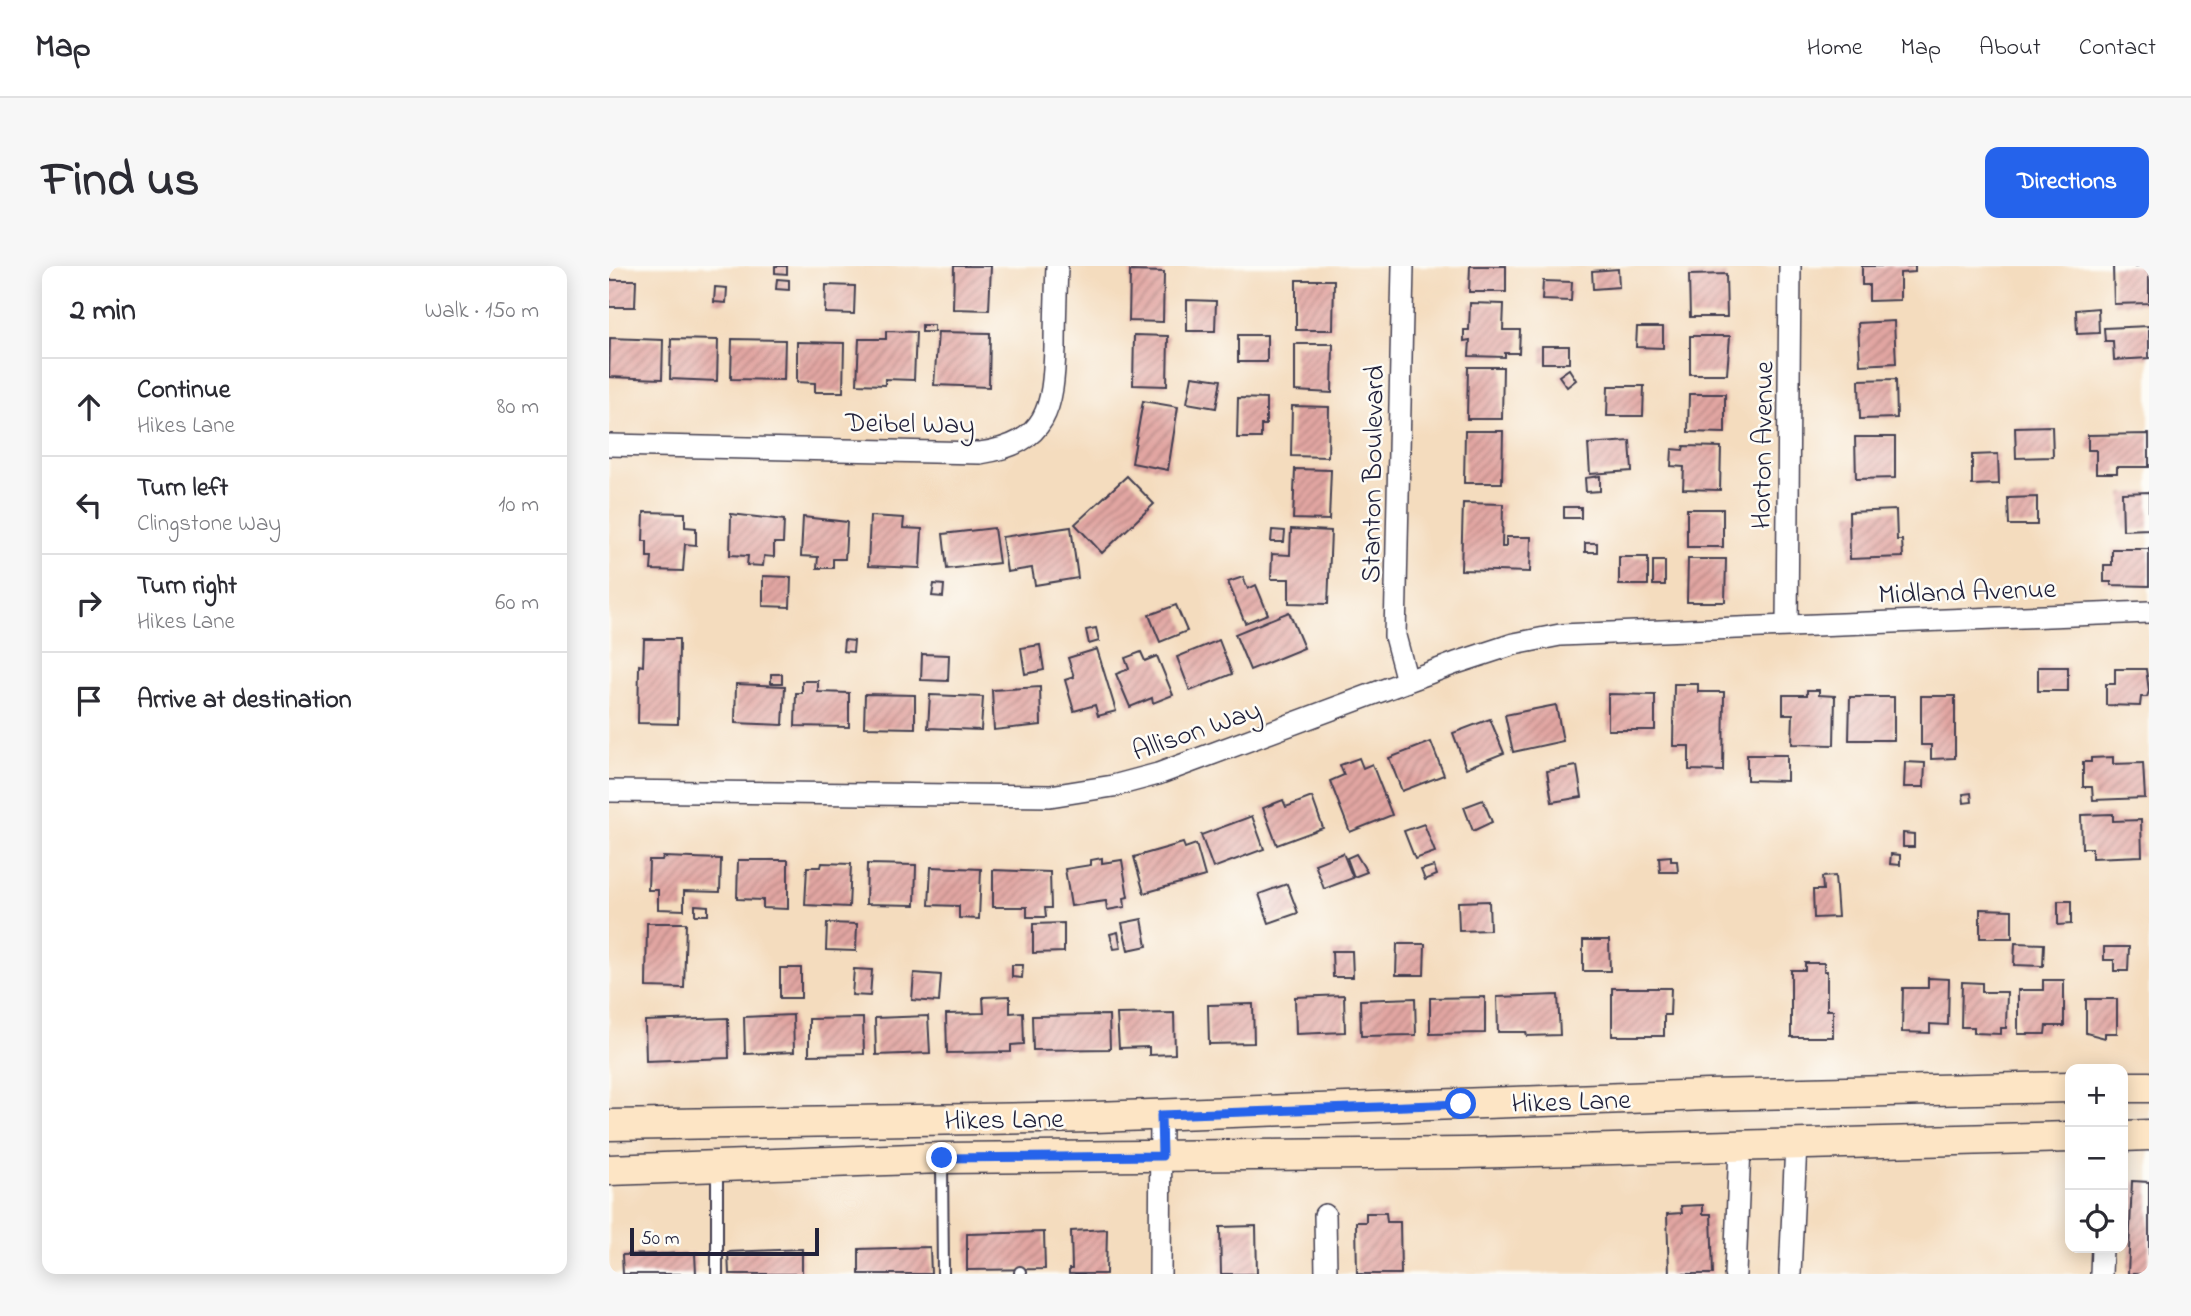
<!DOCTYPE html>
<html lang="en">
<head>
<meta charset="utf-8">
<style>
  :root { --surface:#fff; --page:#f7f7f7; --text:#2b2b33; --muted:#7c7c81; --line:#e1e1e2; --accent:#2563eb }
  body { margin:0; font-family:"Indie Flower",sans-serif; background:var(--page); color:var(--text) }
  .controls { position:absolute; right:21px; bottom:21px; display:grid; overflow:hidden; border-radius:14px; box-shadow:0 4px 18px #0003 }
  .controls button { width:63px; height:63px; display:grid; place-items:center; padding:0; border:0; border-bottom:2px solid var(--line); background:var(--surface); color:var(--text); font:35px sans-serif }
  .scale { position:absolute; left:21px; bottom:18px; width:189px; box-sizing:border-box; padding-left:7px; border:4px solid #22223b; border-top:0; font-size:19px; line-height:24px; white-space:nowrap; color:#22223b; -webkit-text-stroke:5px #fdfcf7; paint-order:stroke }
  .stop { position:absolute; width:21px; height:21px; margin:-16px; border:5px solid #2563eb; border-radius:50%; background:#fff }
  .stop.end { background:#2563eb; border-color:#fff; box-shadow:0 2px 7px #0008 }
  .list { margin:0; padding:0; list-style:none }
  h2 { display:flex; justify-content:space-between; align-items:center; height:91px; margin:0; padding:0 28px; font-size:30px }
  h2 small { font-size:23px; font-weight:400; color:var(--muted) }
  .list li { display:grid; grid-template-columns:46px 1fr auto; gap:21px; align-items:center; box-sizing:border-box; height:98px; padding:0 28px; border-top:2px solid var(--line) }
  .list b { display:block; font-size:26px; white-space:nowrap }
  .list p { margin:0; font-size:23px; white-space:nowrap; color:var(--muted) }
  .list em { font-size:23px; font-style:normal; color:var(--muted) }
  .icon { flex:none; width:38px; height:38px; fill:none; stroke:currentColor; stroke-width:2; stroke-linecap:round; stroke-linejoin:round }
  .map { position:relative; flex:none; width:1540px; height:1008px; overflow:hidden; border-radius:14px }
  header { display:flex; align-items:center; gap:42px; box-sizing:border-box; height:98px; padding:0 35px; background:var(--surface); border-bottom:2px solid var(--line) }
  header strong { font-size:33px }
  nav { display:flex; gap:38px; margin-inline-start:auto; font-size:24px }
  .intro { display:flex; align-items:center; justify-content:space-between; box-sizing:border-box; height:168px; padding:0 42px }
  h1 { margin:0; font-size:49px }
  .button { padding:18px 32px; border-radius:14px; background:var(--accent); color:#fff; font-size:24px; font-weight:700 }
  main { display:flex; gap:42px; padding:0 42px }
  aside { flex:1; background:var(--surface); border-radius:14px; box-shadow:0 4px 18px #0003 }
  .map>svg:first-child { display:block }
  .building { fill:url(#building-hatch) }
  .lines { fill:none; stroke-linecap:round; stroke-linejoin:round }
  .service-casing { stroke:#423e4f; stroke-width:14 }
  .minor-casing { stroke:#423e4f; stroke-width:24 }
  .secondary-casing { stroke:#423e4f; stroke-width:33 }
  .service { stroke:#fff; stroke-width:10 }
  .minor { stroke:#fff; stroke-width:21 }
  .secondary { stroke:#fde5c5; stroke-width:30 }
  .route { stroke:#2563eb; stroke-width:9 }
  .labels { text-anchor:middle; stroke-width:5; stroke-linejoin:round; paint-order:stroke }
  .street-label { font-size:28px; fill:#22223b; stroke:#fdfcf7 }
</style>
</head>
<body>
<header>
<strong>Map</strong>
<nav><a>Home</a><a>Map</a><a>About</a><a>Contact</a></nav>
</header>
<div class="intro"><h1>Find us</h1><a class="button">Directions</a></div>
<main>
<aside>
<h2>2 min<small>Walk · 150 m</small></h2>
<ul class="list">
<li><svg class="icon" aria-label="ahead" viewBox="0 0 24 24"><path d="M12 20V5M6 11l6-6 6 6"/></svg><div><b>Continue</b><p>Hikes Lane</p></div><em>80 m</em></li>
<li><svg class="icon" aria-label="left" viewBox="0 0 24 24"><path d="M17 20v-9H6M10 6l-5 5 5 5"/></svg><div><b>Turn left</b><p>Clingstone Way</p></div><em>10 m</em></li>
<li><svg class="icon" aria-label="right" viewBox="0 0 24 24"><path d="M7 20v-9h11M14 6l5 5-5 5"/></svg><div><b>Turn right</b><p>Hikes Lane</p></div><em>60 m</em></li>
<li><svg class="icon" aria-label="arrive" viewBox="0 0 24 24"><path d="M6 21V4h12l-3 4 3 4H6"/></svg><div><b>Arrive at destination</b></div></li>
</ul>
</aside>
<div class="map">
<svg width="1540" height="1008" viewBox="0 0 1540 1008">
  <defs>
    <pattern id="building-hatch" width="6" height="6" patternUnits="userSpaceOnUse" patternTransform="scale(1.75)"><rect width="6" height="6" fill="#e2a6a2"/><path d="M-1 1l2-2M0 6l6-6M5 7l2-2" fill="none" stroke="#b78785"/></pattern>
  </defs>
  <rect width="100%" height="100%" fill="#fdfcf7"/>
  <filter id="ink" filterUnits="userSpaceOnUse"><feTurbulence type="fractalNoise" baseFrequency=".0143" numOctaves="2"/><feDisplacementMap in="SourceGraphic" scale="14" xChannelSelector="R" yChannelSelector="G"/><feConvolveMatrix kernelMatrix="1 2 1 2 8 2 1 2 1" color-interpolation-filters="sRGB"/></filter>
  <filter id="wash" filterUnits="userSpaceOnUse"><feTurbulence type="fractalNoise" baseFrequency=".00686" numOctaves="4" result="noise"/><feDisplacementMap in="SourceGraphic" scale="28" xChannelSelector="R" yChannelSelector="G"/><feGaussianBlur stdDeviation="1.57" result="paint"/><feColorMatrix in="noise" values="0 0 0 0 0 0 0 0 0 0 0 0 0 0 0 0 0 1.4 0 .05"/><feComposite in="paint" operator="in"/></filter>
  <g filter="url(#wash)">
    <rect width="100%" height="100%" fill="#f4dcbe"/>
    <g id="blocks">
      <!-- building -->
      <g class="building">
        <path d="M166 0H178V8L166 7Z"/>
        <path d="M345 0H382L380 44 344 43Z"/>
        <path d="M861 0H897V26H860Z"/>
        <path d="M1253 0H1306V6L1291 7V34L1260 35V19H1253Z"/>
        <path d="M1504 0H1540V37L1505 38Z"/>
        <path d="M1009 3 1010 21 984 23 983 5Z"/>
        <path d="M521 5 555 6 554 56 520 55Z"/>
        <path d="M1117 8 1118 51H1081L1080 9Z"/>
        <path d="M168 13 180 14V24L167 23Z"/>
        <path d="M0 14H27L26 41H0Z"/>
        <path d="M687 14H725L724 64H687Z"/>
        <path d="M934 15 963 16 962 35 933 34Z"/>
        <path d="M217 19 246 20 245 48 216 47Z"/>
        <path d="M106 21 118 22 117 37 105 36Z"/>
        <path d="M578 34 607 35 606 65H578Z"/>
        <path d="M861 37 895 38 894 64H911L910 87H896V91L860 90 861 74 855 75V64H860Z"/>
        <path d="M1489 42 1490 67 1468 68 1467 44Z"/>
        <path d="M1285 55 1287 97 1251 99 1249 57Z"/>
        <rect x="313" y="59" width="12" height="7"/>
        <path d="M1540 60V92L1505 94 1504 75H1496L1495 62Z"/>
        <path d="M1028 61H1054V82L1027 81Z"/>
        <path d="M277 65 307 66 305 114 276 113V119L248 118 250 73H277Z"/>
        <path d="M329 66 381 67 380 121 325 119Z"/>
        <path d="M525 69 559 70 558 120 524 119Z"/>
        <rect x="629" y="69" width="29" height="27"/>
        <path d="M1081 70H1121L1118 108H1081Z"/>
        <path d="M1 72 54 74 53 113 0 111Z"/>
        <path d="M62 73 109 74 108 115 61 113Z"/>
        <path d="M123 73 176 74 175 114 122 113Z"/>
        <path d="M188 76 235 77 234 126H206V117L188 116Z"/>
        <path d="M686 78H724L723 127 686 125Z"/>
        <rect x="933" y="80" width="27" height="17"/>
        <path d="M859 101H894L893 153H858Z"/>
        <path d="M960 103 967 114 958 121 950 110Z"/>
        <path d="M583 110 612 114 607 142 578 137Z"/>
        <path d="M1287 113 1288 152 1251 153 1250 114Z"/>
        <path d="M999 120H1035L1034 150H998Z"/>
        <path d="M1080 128H1116V167L1079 166Z"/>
        <path d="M629 132 657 133V159H652V172H628Z"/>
        <path d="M534 135 569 141 559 204 523 197Z"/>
        <path d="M683 140 720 141 719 191 682 190Z"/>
        <path d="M1443 160 1444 191 1407 192 1406 161Z"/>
        <path d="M856 165H894L893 217H855Z"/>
        <path d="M1540 168V201H1508V207H1487V184H1479V169Z"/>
        <path d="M1246 171H1286V212L1247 213Z"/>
        <path d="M1021 175 1023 205 981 208 979 178Z"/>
        <path d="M1075 180 1112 181 1111 224 1074 223 1075 201 1062 200 1063 183 1074 184Z"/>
        <path d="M1389 188 1390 218 1363 219V189Z"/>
        <path d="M686 203 722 204 720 254 684 253Z"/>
        <path d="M518 210 545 238 493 287 466 258Z"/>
        <path d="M991 210V225L977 226 976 212Z"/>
        <path d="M1540 226V263L1514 264 1513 227Z"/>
        <path d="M1428 231V259H1400L1399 232Z"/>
        <path d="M854 237 894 238 893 281H897V271H922L921 306 852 304Z"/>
        <rect x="955" y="241" width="17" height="11"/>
        <rect x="1078" y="243" width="36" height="38"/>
        <path d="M1287 244 1288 274H1293L1294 291 1241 293 1240 246Z"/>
        <path d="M35 246 76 247V261L87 262V279L76 278 74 305 42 304 43 291H38V275H34Z"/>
        <path d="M122 248 175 254 174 277H165V291L155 290 154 300 138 299 139 290 121 289Z"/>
        <path d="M261 250 295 252 294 262 313 263 311 302 259 300Z"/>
        <path d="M194 251 238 256 236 293H224V302H208L209 291 192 290Z"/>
        <path d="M462 261 469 312 426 319 423 302 398 306 393 271Z"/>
        <path d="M385 262 390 297 338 303 334 268Z"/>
        <path d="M682 263 722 265 719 338 680 337V313H662L663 288 681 289Z"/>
        <path d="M663 264 676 265 675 276H662Z"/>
        <rect x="976" y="277" width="12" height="9"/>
        <path d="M1503 283H1540V320L1502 319V316H1495V299H1503Z"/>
        <rect x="1010" y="291" width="29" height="28"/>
        <path d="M1079 293H1117L1116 336H1078Z"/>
        <rect x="1044" y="295" width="12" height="24"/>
        <path d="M154 310 182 311 181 341 154 340Z"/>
        <path d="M634 311 639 323 647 319 659 348 636 357 619 316Z"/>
        <path d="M325 318 335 319 334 331 323 330Z"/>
        <path d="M567 339 578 365 551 376 540 349Z"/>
        <path d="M680 346 695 382 641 404 626 368Z"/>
        <path d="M487 362 490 375 480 378 477 364Z"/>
        <path d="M35 373H70L69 458 29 457 30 399 34 400Z"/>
        <path d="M235 374 245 375 244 386 234 385Z"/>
        <path d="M610 374 623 408 581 425 568 391Z"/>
        <path d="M431 379 435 404 416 408 412 382Z"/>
        <path d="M488 383 507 445 489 450 486 439 465 445 456 414 465 411 459 392Z"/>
        <path d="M532 386 536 395 548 390 564 429 544 437 543 432 521 441 507 408 520 403 516 392Z"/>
        <path d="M313 388 340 389 339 415 312 414Z"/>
        <rect x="1429" y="401" width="30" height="24"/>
        <path d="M1506 403H1537L1540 425 1538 431H1532L1531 440 1497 439V418H1506Z"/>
        <rect x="162" y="408" width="11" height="9"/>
        <path d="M193 415H209V426L240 427V461L186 460 187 427H193Z"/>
        <path d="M127 418 176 420 174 459 126 457Z"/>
        <path d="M1065 418H1089V426H1115L1114 505 1080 504V480H1064Z"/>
        <path d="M431 421 432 459 385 464 383 424Z"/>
        <path d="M1198 424H1210V429L1226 430 1225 479 1183 478 1184 448H1174V429H1198Z"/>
        <path d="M256 428 306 429V462L255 461Z"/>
        <path d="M999 428 1046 429V464H999Z"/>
        <path d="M321 429 374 431 372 464 319 462Z"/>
        <path d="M1312 430H1346V492L1322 493V479H1312Z"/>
        <path d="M1241 431H1285V474H1240Z"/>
        <path d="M947 439 954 475 904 486 896 449Z"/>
        <path d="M881 453 895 487 857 502 844 467Z"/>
        <path d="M822 476 835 509 793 525 780 492Z"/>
        <path d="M1138 489H1178V515L1138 514Z"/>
        <path d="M1504 491V498L1534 497 1536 532 1484 534 1483 521H1474V496H1482V492Z"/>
        <path d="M750 492 754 502 763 498 783 549 741 566 721 515 735 509 731 499Z"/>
        <path d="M1296 496 1316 497 1315 521H1295Z"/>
        <path d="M968 500 973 531 943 536 938 505Z"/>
        <path d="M1362 527 1363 536 1355 537 1354 528Z"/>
        <path d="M703 531 714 562 668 579 654 542 674 534 677 541Z"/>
        <path d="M874 534 883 556 864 565 855 541Z"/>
        <path d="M1504 548V555L1532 554 1533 590 1483 592V582H1473L1472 549Z"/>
        <path d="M643 550 655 583 604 602 592 569Z"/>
        <path d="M815 558 826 586 806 593 795 565Z"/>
        <path d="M1294 567 1305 568V581H1294Z"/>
        <path d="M574 577 576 582 587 578 596 610 535 627 525 591Z"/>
        <path d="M734 587 744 612 715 623 706 598Z"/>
        <path d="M747 588 758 606 745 611 738 592Z"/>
        <path d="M1282 588 1291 589V599L1281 598Z"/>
        <path d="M1062 590V595H1068L1069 606H1051L1050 591Z"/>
        <path d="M54 591 112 593 111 626 75 625V644L49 643V624H39L40 594H53Z"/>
        <path d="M493 592V597L513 594 519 631 515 632 516 641 498 644 497 635 462 640 456 603 482 599V594Z"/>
        <path d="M129 594H179V643L154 642V634L128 633Z"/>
        <path d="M213 597 242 598 240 641 196 639 198 601H212Z"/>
        <path d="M258 598 307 599 306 639 257 638Z"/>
        <path d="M825 600 828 609 816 614 812 604Z"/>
        <path d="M322 601 372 603 370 653 350 652V640L320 639Z"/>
        <path d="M384 604 441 606 442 642H436L437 651H418V641H384Z"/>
        <path d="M1226 610 1229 651 1205 652 1204 624H1214L1213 611Z"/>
        <path d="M678 618 689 647 660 657 650 628Z"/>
        <path d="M880 635 881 664 850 665 849 636Z"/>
        <path d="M1449 635H1462V658L1449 659Z"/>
        <path d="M86 639 99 640V649H86Z"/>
        <path d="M1371 643 1403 644V672H1371Z"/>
        <path d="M533 653 538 680 519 684 513 657Z"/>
        <path d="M38 657H77L75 722 37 721Z"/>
        <path d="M218 657 248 658 247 685 217 684Z"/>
        <path d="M455 657V686L424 687V658Z"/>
        <path d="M509 666 512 682 505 683 501 668Z"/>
        <path d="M974 674H1000L1001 705H974Z"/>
        <path d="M1406 677 1435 678 1434 700 1405 699Z"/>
        <path d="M788 678H816L815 709H787Z"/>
        <path d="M1495 681H1520L1519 705H1505V694H1495Z"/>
        <path d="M723 685H743L744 711H724Z"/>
        <path d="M1196 697H1215V705H1218V744H1224V771H1182V704H1196Z"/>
        <path d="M403 699H414L413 712 403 711Z"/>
        <rect x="171" y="702" width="21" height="30"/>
        <path d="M245 703 263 704 261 730 243 729Z"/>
        <path d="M305 707 332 709 330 736 303 734Z"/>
        <path d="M1319 712 1340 713 1339 759 1321 758V767L1293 766 1294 722H1319Z"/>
        <path d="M1434 714H1455V760H1437L1436 768H1409V724H1434Z"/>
        <path d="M1353 716 1373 717V726H1398L1397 762H1392V768L1365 767V761H1352Z"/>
        <path d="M1003 722H1062L1061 749H1055V770H1003Z"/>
        <path d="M735 729 736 766 687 768 686 731Z"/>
        <path d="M949 729 951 769 918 770 917 766H889L888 731Z"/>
        <path d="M401 730V747L414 746 415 778 402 779V786L338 787 337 748 375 747 374 731Z"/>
        <path d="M876 731V767L821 768V732Z"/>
        <path d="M806 732 807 769 752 770 751 734Z"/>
        <path d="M1477 733H1508V767H1496V772L1477 767Z"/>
        <path d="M644 738 645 777 600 778 599 739Z"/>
        <path d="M565 747 566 788 540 789V781L510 782 508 748Z"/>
        <path d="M184 749 185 786 136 788 135 751Z"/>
        <path d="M500 749 501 783 424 784 423 750Z"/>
        <path d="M319 750 321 787 267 789 266 752Z"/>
        <path d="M119 752 120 792 37 795 36 755Z"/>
        <path d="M254 752 255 788 200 789V753Z"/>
        <path d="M1523 915 1540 916V1008H1519Z"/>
        <path d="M1094 939V948H1102L1104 1008H1060L1058 948 1073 947 1072 940Z"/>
        <path d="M757 947H777L778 956H791L792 1008H748L747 956H757Z"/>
        <path d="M647 960 648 1008H612L611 961Z"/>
        <path d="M498 963 497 1008H460V1003H463L462 965Z"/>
        <path d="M435 966 436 1003 358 1004V968Z"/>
        <path d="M321 981 322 1008H250V983Z"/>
        <path d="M193 983V1008H120L119 986Z"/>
        <path d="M86 987 87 1008H14L13 989Z"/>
      </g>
    </g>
  </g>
  <g filter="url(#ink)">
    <use href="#blocks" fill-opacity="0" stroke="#423e4f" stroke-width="2"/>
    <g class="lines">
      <!-- service casing -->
      <g class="service-casing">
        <g id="service">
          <path d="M333 895 334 1008"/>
          <path d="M108 903V1008"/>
          <path d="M411 1006V1008"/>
        </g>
      </g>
      <!-- minor casing -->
      <g class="minor-casing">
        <g id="minor">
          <path d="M794 0 786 370 798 415"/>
          <path d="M0 179 371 187C439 177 444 142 446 82 446 55 447 27 448 0"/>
          <path d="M1178 359 1181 0"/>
          <path d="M0 525 441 530 504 520 549 508 847 397 905 378 951 369 1540 346"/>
          <path d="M716 949 717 1008"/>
          <path d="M551 1008 552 849"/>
          <path d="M1126 1008 1131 880"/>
          <path d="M1181 1008 1187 878"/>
          <path d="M1492 1008 1493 982"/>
        </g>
      </g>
      <!-- secondary casing -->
      <g class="secondary-casing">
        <g id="secondary">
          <path d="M1514 821H1540"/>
          <path d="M0 859 486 851 1099 829 1461 821"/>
          <path d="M1514 870 1540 869"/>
          <path d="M0 904 333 892 854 887 1461 871"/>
        </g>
      </g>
      <!-- service -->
      <use href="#service" class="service"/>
      <!-- minor -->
      <use href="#minor" class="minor"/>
      <!-- secondary -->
      <use href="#secondary" class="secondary"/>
    </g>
  </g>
  <g class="lines" filter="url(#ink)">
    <!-- route -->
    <path class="route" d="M333 892 553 890 552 849 852 838"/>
  </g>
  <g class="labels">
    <!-- street labels -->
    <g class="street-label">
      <text transform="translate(301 156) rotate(1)" y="10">Deibel Way</text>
      <text transform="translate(1152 179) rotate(-89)" y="10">Horton Avenue</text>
      <text transform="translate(762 208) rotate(-89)" y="10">Stanton Boulevard</text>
      <text transform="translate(1358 324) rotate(-2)" y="10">Midland Avenue</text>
      <text transform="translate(587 463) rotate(-19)" y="10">Allison Way</text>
      <text transform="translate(962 834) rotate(-2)" y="10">Hikes Lane</text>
      <text transform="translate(395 852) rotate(-1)" y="10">Hikes Lane</text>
    </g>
  </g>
</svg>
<div class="controls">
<button>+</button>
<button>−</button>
<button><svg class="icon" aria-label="locate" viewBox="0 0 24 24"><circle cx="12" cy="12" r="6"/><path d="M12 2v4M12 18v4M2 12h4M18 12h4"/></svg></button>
</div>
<div class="scale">50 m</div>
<div class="stop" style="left:852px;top:838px"></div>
<div class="stop end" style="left:333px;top:892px"></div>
</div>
</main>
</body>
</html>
